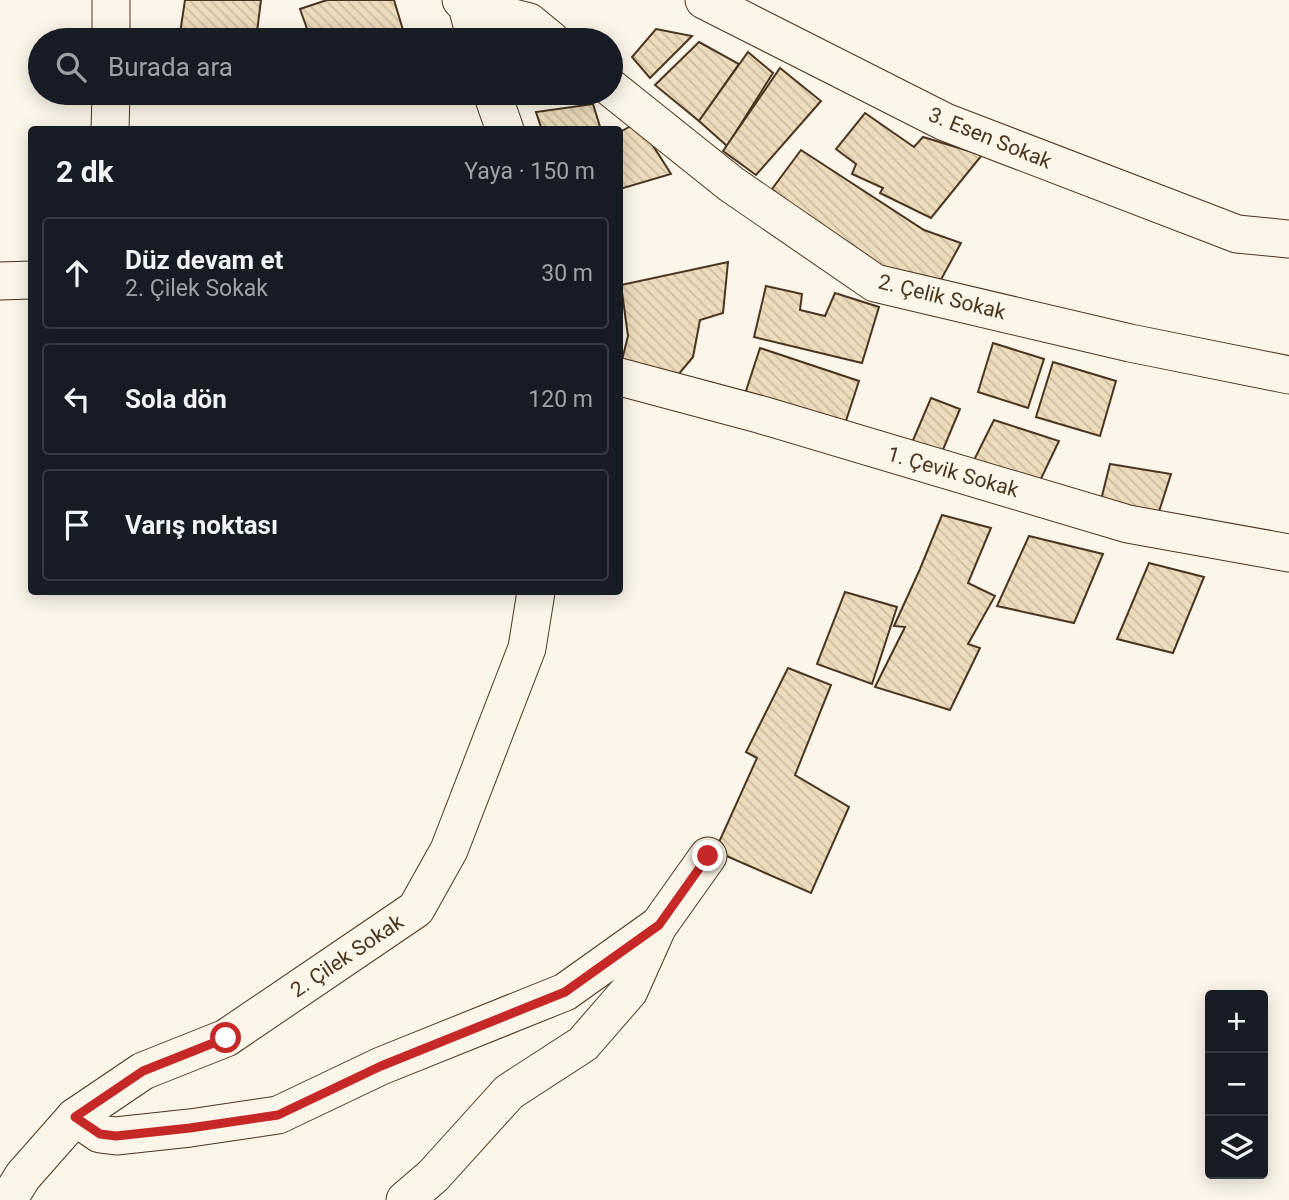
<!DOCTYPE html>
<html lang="tr">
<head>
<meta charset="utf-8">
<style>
  :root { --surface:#171b24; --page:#20242c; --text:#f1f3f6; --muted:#9ea1a6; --line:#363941 }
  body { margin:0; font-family:Roboto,sans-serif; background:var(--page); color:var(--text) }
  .controls { position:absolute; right:21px; bottom:21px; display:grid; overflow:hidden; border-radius:7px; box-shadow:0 4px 18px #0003 }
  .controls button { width:63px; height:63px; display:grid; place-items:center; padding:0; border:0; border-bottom:2px solid var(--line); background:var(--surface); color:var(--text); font:35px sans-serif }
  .stop { position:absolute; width:21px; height:21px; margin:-16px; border:5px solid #c62828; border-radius:50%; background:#fff }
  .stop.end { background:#c62828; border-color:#fff; box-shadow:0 2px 7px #0008 }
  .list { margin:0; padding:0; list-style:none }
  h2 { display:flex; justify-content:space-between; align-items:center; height:91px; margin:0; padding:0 28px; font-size:30px }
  h2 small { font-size:23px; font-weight:400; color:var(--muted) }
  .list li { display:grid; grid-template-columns:46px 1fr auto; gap:21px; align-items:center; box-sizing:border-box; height:112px; margin:0 14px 14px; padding:0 14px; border:2px solid var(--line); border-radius:7px }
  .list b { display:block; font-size:26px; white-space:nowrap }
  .list p { margin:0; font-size:23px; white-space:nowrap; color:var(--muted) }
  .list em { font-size:23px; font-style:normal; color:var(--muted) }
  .icon { flex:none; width:38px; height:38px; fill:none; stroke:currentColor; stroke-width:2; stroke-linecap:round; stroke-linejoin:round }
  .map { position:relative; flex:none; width:1289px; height:1200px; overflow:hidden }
  .search { position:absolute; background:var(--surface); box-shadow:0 4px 18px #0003; left:28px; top:28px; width:595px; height:77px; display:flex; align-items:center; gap:18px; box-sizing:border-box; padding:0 24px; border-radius:38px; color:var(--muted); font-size:26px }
  .panel { position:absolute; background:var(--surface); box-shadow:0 4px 18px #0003; left:28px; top:126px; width:595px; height:469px; border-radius:7px }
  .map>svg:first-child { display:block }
  .building { fill:url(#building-back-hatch); stroke:#4a3520; stroke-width:2 }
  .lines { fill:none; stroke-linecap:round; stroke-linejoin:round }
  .minor-casing { stroke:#4a3520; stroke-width:39 }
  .minor { stroke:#fbf6e9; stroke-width:37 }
  .route { stroke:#c62828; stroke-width:9 }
  .labels { text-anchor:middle; stroke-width:5; stroke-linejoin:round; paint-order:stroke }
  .street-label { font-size:21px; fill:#4a3520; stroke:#fbf6e9 }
</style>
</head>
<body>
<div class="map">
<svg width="1289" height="1200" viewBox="0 0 1289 1200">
  <defs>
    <pattern id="building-back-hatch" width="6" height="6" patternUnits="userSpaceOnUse" patternTransform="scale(1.75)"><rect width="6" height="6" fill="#ecdcbc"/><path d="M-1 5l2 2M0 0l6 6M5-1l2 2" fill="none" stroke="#ccbda1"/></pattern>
  </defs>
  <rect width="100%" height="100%" fill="#fbf6e9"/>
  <!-- building -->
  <g class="building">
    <path d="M185 0H261L256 40H179Z"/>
    <path d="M327 0H394L406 40H311L300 9Z"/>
    <path d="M656 29 692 36 650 78 632 57Z"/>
    <path d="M699 42 739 64 699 121 655 85Z"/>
    <path d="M748 52 773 73 727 146 699 121Z"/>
    <path d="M780 68 821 101 756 175 723 151Z"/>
    <path d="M170 93H249L248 99 169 97Z"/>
    <path d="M328 93H356L331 102Z"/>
    <path d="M593 104 601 130H542L536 112Z"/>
    <path d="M865 113 914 147 923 137 982 155 931 218 880 193 883 188 852 174 856 164 836 149Z"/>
    <path d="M638 122 671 174 620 189V132Z"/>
    <path d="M801 150 924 230 961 243 938 285 887 281 772 189Z"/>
    <path d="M728 262 723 313 700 320 693 357 672 382 620 368 628 336 621 285Z"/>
    <path d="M766 286 802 294 800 310 825 316 835 293 879 307 862 363 754 337Z"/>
    <path d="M993 343 1044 359 1028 408 978 392Z"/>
    <path d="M760 348 859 381 841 436 742 403Z"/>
    <path d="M1053 362 1116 381 1100 436 1036 417Z"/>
    <path d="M931 398 960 409 937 464 908 452Z"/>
    <path d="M994 420 1059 441 1036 489 969 470Z"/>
    <path d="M1110 464 1171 474 1156 521 1099 508Z"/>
    <path d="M942 515 991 528 968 583 995 596 968 644 980 648 950 710 875 687 905 627 894 626 920 569Z"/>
    <path d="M1029 536 1103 554 1074 623 997 606Z"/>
    <path d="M1149 563 1204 577 1173 653 1117 639Z"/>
    <path d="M845 592 897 607 872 684 817 664Z"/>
    <path d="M788 668 831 685 795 775 849 807 811 893 715 851 757 758 746 752Z"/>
  </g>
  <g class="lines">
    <!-- minor casing -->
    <g class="minor-casing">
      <g id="minor">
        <path d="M461 0 467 6 476 40"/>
        <path d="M704 0 945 122 1237 234 1289 239"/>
        <path d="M467 6 529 22 551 40"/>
        <path d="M111 40V0"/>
        <path d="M611 88 731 184 875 283 1130 343 1289 375"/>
        <path d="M492 93 505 130"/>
        <path d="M110 130 111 93"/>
        <path d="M0 281 32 280"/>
        <path d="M620 377 762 415 1128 524 1289 553"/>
        <path d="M75 1117 100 1134 116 1136 190 1128 278 1115 381 1066 565 992 659 925 708 856"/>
        <path d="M8 1200 23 1176 75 1117 143 1071 226 1038 416 909 449 850 527 648 536 592"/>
        <path d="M405 1200 433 1176 509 1092 583 1044 629 991 658 926"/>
      </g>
    </g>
    <!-- minor -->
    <use href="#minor" class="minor"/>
  </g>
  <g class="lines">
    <!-- route -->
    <path class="route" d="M226 1038 143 1071 75 1117 100 1134 116 1136 190 1128 278 1115 381 1066 565 992 659 925 708 856"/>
  </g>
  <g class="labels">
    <!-- street labels -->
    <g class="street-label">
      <text transform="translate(990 138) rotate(22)" y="7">3. Esen Sokak</text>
      <text transform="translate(942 297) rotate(14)" y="7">2. Çelik Sokak</text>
      <text transform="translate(953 472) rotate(16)" y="7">1. Çevik Sokak</text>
      <text transform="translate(347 956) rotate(-34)" y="7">2. Çilek Sokak</text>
    </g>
  </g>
</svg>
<div class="controls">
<button>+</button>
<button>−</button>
<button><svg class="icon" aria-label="layers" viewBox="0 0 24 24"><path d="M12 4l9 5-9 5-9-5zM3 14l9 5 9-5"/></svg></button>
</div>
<div class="stop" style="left:226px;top:1038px"></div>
<div class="stop end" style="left:708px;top:856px"></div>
<div class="search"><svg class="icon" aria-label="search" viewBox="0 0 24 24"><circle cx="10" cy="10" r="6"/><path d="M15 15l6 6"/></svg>Burada ara</div>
<section class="panel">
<h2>2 dk<small>Yaya · 150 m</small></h2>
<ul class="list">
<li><svg class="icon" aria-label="ahead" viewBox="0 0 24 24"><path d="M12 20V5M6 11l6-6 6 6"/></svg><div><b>Düz devam et</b><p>2. Çilek Sokak</p></div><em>30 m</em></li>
<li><svg class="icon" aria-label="left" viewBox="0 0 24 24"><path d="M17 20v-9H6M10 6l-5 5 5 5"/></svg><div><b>Sola dön</b></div><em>120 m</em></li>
<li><svg class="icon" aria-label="arrive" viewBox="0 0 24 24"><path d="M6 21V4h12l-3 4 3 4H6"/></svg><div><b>Varış noktası</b></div></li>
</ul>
</section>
</div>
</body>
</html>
